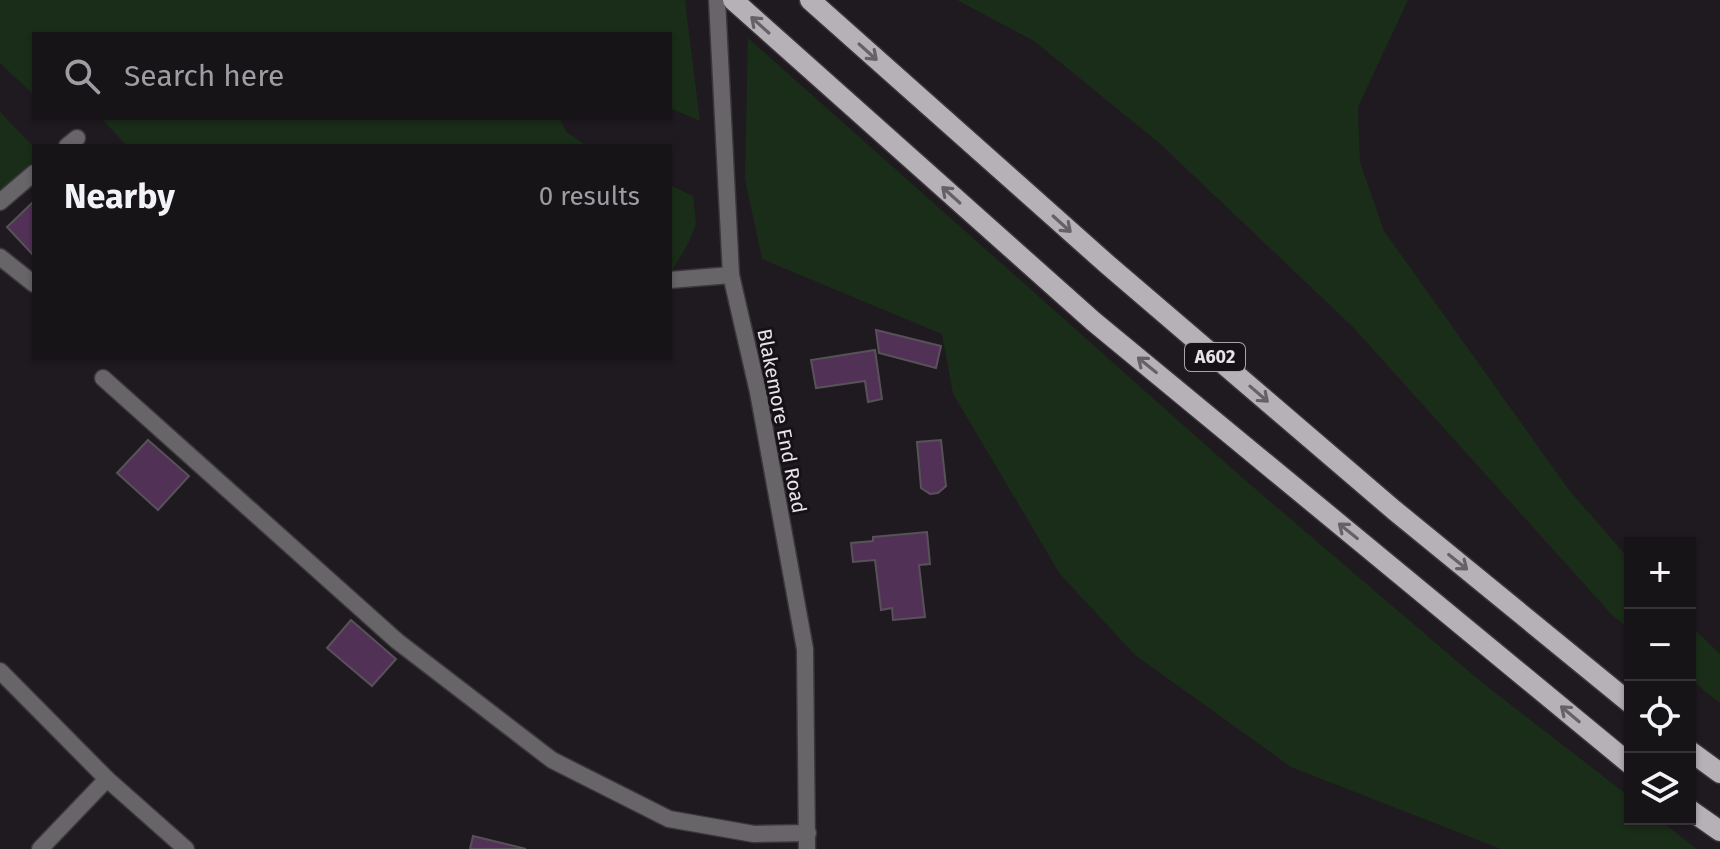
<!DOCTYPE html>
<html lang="en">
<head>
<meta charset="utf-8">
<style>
  :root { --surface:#171418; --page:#201d21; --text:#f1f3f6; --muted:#9e9ea2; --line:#363337 }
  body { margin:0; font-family:"Fira Sans",sans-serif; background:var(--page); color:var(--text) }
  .controls { position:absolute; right:24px; bottom:24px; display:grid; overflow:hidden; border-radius:0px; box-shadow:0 2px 6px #0004 }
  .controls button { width:72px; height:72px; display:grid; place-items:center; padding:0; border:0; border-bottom:2px solid var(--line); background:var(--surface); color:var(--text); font:40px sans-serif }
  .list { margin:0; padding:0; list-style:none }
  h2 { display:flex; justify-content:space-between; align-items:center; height:104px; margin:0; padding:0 32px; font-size:34px }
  h2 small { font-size:26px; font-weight:400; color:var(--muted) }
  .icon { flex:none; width:44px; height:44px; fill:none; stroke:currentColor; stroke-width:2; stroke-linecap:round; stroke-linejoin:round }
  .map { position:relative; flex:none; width:1720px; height:849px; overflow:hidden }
  .search { position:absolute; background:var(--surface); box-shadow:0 2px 6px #0004; left:32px; top:32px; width:640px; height:88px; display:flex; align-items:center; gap:20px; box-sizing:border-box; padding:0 28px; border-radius:0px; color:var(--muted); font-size:30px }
  .panel { position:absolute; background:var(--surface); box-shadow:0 2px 6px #0004; left:32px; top:144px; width:640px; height:216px; border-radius:0px }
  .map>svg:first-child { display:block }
  .green { fill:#1a2d18 }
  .building { fill:#513256; stroke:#585159; stroke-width:2 }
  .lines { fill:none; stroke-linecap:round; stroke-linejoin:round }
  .lane-casing { stroke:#3b363c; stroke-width:19 }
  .street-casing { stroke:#3b363c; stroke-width:19 }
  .primary-casing { stroke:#3b363c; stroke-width:23 }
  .lane { stroke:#686569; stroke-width:16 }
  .street { stroke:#686569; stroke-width:16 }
  .primary { stroke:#b6b0b7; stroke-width:20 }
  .oneway { stroke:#666067 }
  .labels { text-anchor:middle; stroke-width:6; stroke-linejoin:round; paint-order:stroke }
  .shield { fill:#161117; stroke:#a8a4a9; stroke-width:2 }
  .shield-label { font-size:18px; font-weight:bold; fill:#e7e3e8 }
  .street-label { font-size:20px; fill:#e7e3e8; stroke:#161117 }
</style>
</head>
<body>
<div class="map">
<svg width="1720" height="849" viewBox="0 0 1720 849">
  <rect width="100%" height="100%" fill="#1f1a20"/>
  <!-- green -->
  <g class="green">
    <path d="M0 0H685L700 121 670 108V34H34V95L0 63Z"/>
    <path d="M957 0H1408L1358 107 1360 162 1384 231 1569 490 1630 560V629L1612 615 1352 326 1158 142 1034 41Z"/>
    <path d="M748 38 1245 480 1480 681 1630 797V819H1658L1697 849H1501L1291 767 1135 655 1060 574 953 394 942 334 762 259 745 179Z"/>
    <path d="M0 112 34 147V161L0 194Z"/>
    <path d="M101 118H560L566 132 587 146H127Z"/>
    <path d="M670 185 693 196 696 224 689 242 670 274Z"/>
    <path d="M1690 625 1720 654V703L1690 679Z"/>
  </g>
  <!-- building -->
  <g class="building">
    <path d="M34 201V256L7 227Z"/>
    <path d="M876 330 941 346 936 368 879 353Z"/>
    <path d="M875 350 882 399 868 402 865 381 816 388 811 360Z"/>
    <path d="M148 440 189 476 158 510 117 473Z"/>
    <path d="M941 440 946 486 938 493 930 494 921 488 917 442Z"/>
    <path d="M927 532 930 564 919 565 925 617 893 620 892 608 881 610 875 560 853 562 851 543 873 541V537Z"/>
    <path d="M351 620 396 659 372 686 327 648Z"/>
    <path d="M473 836 526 849H470Z"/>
  </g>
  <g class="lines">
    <!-- lane casing -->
    <g class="lane-casing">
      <g id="lane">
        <path d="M67 146 77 138"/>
        <path d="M0 202 34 173"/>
        <path d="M0 257 34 284"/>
        <path d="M670 280 731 275"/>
        <path d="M103 378 397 641 552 760 669 819 754 834 808 833"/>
        <path d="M0 671 107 779 186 849"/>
        <path d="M40 849 107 779"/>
      </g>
    </g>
    <!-- street casing -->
    <g class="street-casing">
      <path id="street" d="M717 0 731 275 758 392 805 649 807 849"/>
    </g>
    <!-- primary casing -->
    <g class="primary-casing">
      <g id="primary">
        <path d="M733 0 1093 321 1630 764"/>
        <path d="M810 0 1108 265 1394 510 1630 703"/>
        <path d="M1690 751 1720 773"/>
        <path d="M1690 810 1720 831"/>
      </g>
    </g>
    <!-- lane -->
    <use href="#lane" class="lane"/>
    <!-- street -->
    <use href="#street" class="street"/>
    <!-- primary -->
    <use href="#primary" class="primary"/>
  </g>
  <!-- one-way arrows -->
  <defs><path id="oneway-shaft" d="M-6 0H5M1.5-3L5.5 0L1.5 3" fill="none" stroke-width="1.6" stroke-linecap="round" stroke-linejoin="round" transform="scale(2)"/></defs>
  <g class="oneway">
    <use href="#oneway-shaft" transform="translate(760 25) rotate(-138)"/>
    <use href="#oneway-shaft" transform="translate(868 52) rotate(42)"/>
    <use href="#oneway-shaft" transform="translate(951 195) rotate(-138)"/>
    <use href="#oneway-shaft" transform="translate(1062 224) rotate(42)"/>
    <use href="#oneway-shaft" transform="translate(1147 365) rotate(-141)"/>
    <use href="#oneway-shaft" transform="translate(1259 394) rotate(41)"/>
    <use href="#oneway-shaft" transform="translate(1348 531) rotate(-141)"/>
    <use href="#oneway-shaft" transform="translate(1458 562) rotate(39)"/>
    <use href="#oneway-shaft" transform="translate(1570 714) rotate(-140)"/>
  </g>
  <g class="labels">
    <!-- shield labels -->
    <rect class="shield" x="1185" y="343" width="60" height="28" rx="6"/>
    <g class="shield-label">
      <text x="1215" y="363">A602</text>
    </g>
    <!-- street labels -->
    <g class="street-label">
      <text transform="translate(782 421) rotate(79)" y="7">Blakemore End Road</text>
    </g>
  </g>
</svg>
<div class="controls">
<button>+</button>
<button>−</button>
<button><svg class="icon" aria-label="locate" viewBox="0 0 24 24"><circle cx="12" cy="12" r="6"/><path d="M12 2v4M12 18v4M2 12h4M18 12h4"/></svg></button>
<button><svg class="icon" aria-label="layers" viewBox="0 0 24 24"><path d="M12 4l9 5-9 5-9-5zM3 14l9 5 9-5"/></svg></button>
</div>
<div class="search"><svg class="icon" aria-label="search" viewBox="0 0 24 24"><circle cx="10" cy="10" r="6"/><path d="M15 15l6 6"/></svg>Search here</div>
<section class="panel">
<h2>Nearby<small>0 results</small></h2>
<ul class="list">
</ul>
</section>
</div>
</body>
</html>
